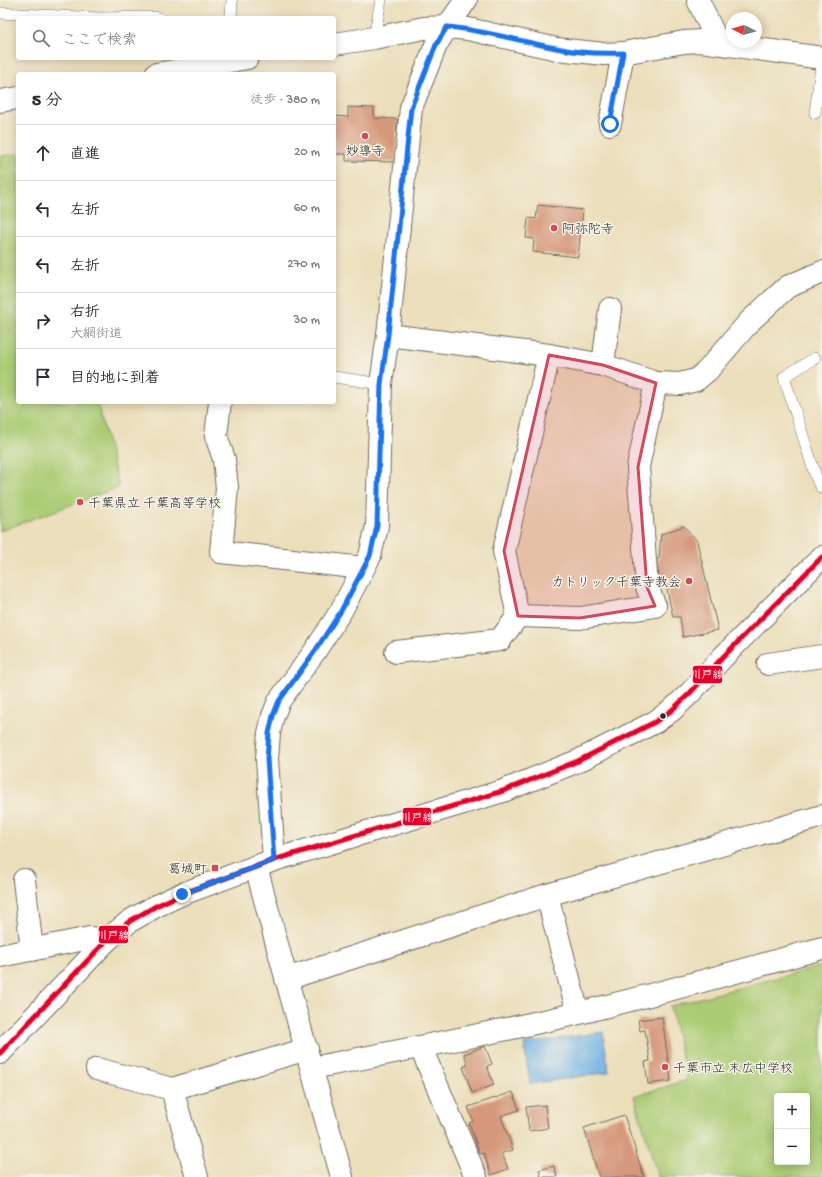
<!DOCTYPE html>
<html lang="ja">
<head>
<meta charset="utf-8">
<style>
  :root { --surface:#fff; --page:#f2f2f3; --text:#2b2b33; --muted:#7c7c81; --line:#e1e1e2 }
  body { margin:0; font-family:"Gochi Hand","Klee One",sans-serif; background:var(--page); color:var(--text) }
  .controls { position:absolute; right:12px; bottom:12px; display:grid; overflow:hidden; border-radius:4px; box-shadow:0 2px 10px #0003 }
  .controls button { width:36px; height:36px; display:grid; place-items:center; padding:0; border:0; border-bottom:1px solid var(--line); background:var(--surface); color:var(--text); font:20px sans-serif }
  .compass { position:absolute; left:726px; top:12px; width:36px; height:36px; border-radius:50%; background:var(--surface); box-shadow:0 2px 10px #0003; rotate:276deg }
  .stop { position:absolute; width:12px; height:12px; margin:-9px; border:3px solid #1a73e8; border-radius:50%; background:#fff }
  .stop.end { background:#1a73e8; border-color:#fff; box-shadow:0 1px 4px #0008 }
  .list { margin:0; padding:0; list-style:none }
  h2 { display:flex; justify-content:space-between; align-items:center; height:52px; margin:0; padding:0 16px; font-size:17px }
  h2 small { font-size:13px; font-weight:400; color:var(--muted) }
  .list li { display:grid; grid-template-columns:26px 1fr auto; gap:12px; align-items:center; box-sizing:border-box; height:56px; padding:0 16px; border-top:1px solid var(--line) }
  .list b { display:block; font-size:15px; white-space:nowrap }
  .list p { margin:0; font-size:13px; white-space:nowrap; color:var(--muted) }
  .list em { font-size:13px; font-style:normal; color:var(--muted) }
  .icon { flex:none; width:22px; height:22px; fill:none; stroke:currentColor; stroke-width:2; stroke-linecap:round; stroke-linejoin:round }
  .map { position:relative; flex:none; width:822px; height:1177px; overflow:hidden }
  .search { position:absolute; background:var(--surface); box-shadow:0 2px 10px #0003; left:16px; top:16px; width:320px; height:44px; display:flex; align-items:center; gap:10px; box-sizing:border-box; padding:0 14px; border-radius:4px; color:var(--muted); font-size:15px }
  .panel { position:absolute; background:var(--surface); box-shadow:0 2px 10px #0003; left:16px; top:72px; width:320px; height:332px; border-radius:4px }
  .map>svg:first-child { display:block }
  .green { fill:#abcc75; stroke:#6b7c50; fill-rule:evenodd }
  .water { fill:#6fb1e4; stroke:#4d6e88 }
  .building { fill:#d5987a }
  .lines { fill:none; stroke-linecap:round; stroke-linejoin:round }
  .service-casing { stroke:#6e6a5d; stroke-width:12 }
  .minor-casing { stroke:#6e6a5d; stroke-width:24 }
  .tertiary-casing { stroke:#6e6a5d; stroke-width:24 }
  .primary-casing { stroke:#6e6a5d; stroke-width:24 }
  .service { stroke:#fff; stroke-width:11 }
  .minor { stroke:#fff; stroke-width:22 }
  .tertiary { stroke:#fff; stroke-width:22 }
  .primary { stroke:#fff; stroke-width:22 }
  .bus-1-casing { stroke:#f7f3e8; stroke-width:8 }
  .bus-1 { stroke:#e4002b; stroke-width:5 }
  .route { stroke:#1a73e8; stroke-width:5 }
  .marked { fill:#d1495b; fill-opacity:0.2; stroke:#d1495b; stroke-width:3; stroke-linejoin:round }
  .poi-dot { fill:#d1495b; stroke:#f7f3e8; stroke-width:1.5 }
  .bus-dot { fill:#2b2b2b; stroke:#f7f3e8; stroke-width:1.5 }
  .labels { text-anchor:middle; stroke-width:3; stroke-linejoin:round; paint-order:stroke }
  .poi-label { font-size:13px; fill:#2b2b2b; stroke:#f7f3e8; text-anchor:start }
  .line-badge { stroke:#f7f3e8; stroke-width:1.5 }
  .badge-label { font-size:11px; text-anchor:middle; font-weight:bold; fill:#fff }
</style>
</head>
<body>
<div class="map">
<svg width="822" height="1177" viewBox="0 0 822 1177">
  <rect width="100%" height="100%" fill="#f7f3e8"/>
  <filter id="ink" filterUnits="userSpaceOnUse"><feTurbulence type="fractalNoise" baseFrequency=".025" numOctaves="2"/><feDisplacementMap in="SourceGraphic" scale="8" xChannelSelector="R" yChannelSelector="G"/><feConvolveMatrix kernelMatrix="1 2 1 2 8 2 1 2 1" color-interpolation-filters="sRGB"/></filter>
  <filter id="wash" filterUnits="userSpaceOnUse"><feTurbulence type="fractalNoise" baseFrequency=".012" numOctaves="4" result="noise"/><feDisplacementMap in="SourceGraphic" scale="16" xChannelSelector="R" yChannelSelector="G"/><feGaussianBlur stdDeviation="0.9" result="paint"/><feColorMatrix in="noise" values="0 0 0 0 0 0 0 0 0 0 0 0 0 0 0 0 0 1.4 0 .05"/><feComposite in="paint" operator="in"/></filter>
  <g filter="url(#wash)">
    <rect width="100%" height="100%" fill="#ebdeba"/>
    <!-- green -->
    <g class="green">
      <path d="M18 154V402H97L119 487 0 531V156Z"/>
      <path d="M822 966V1177H658L634 1096 687 1080 670 1006ZM777 1096H807V1162H777Z"/>
    </g>
    <!-- water -->
    <path class="water" d="M603 1032 609 1072 530 1084 524 1044Z"/>
    <g id="blocks">
      <!-- building -->
      <g class="building">
        <path d="M348 107 374 108V118L397 119 396 162 346 161V154H334V116L348 117Z"/>
        <path d="M538 205 583 210 578 257 533 252 534 239 526 238 528 218 536 219Z"/>
        <path d="M684 526 697 541 718 630 683 637 680 617H673L666 585H661L655 559H659L661 534Z"/>
        <path d="M662 1017 671 1081 648 1084 645 1062 650 1061 645 1030 640 1031 638 1020Z"/>
        <path d="M485 1046 492 1064 487 1066 494 1085 472 1093 463 1067 468 1065 464 1054Z"/>
        <path d="M513 1092 519 1110 501 1116 513 1150 502 1153 508 1169 491 1175 484 1153 480 1154 469 1123 473 1121 468 1107Z"/>
        <path d="M545 1105 548 1128 529 1131 526 1107Z"/>
        <path d="M624 1115 644 1177H599L584 1128Z"/>
        <path d="M554 1166 557 1177H541L539 1170Z"/>
      </g>
    </g>
  </g>
  <g filter="url(#ink)">
    <use href="#blocks" fill-opacity="0" stroke="#6e6a5d" stroke-width="1"/>
    <g class="lines">
      <!-- service casing -->
      <g class="service-casing">
        <g id="service">
          <path d="M0 13 99 18 152 17 159 18"/>
          <path d="M231 18 232 0"/>
          <path d="M374 38 381 0"/>
          <path d="M815 113 822 58"/>
          <path d="M815 358 784 377 817 480 822 488"/>
          <path d="M334 377 381 384"/>
        </g>
      </g>
      <!-- minor casing -->
      <g class="minor-casing">
        <g id="minor">
          <path d="M698 0 718 43"/>
          <path d="M334 44 374 38 424 28 447 27 468 29 557 49 604 54 623 53 684 42 701 41 822 58"/>
          <path d="M156 74 247 58"/>
          <path d="M0 101 18 98"/>
          <path d="M610 124 623 53"/>
          <path d="M388 335 549 355 603 365 656 383 680 384 696 380 707 371 749 322 787 287 822 272"/>
          <path d="M603 365 610 309"/>
          <path d="M220 402 216 436 224 459 227 488 221 552 363 568"/>
          <path d="M518 616 504 551 549 355"/>
          <path d="M396 652 500 640 518 616 580 618 655 606 647 587 638 467 656 383"/>
          <path d="M768 664 822 656"/>
          <path d="M274 860 267 759 269 733 273 716 279 701 315 651 341 611 370 556 377 526 381 384 388 335 411 108 436 45 447 27 466 0"/>
          <path d="M256 866C283 970 313 1073 342 1177"/>
          <path d="M24 880 32 950"/>
          <path d="M547 895 578 1013"/>
          <path d="M0 956 90 938 107 940"/>
          <path d="M421 1048 476 1177"/>
          <path d="M312 1068C401 1051 490 1034 579 1013 660 993 741 971 822 948"/>
          <path d="M97 1069 172 1089 307 1049"/>
          <path d="M172 1089 197 1177"/>
        </g>
      </g>
      <!-- tertiary casing -->
      <g class="tertiary-casing">
        <path id="tertiary" d="M286 979 547 895 822 816"/>
      </g>
      <!-- primary casing -->
      <g class="primary-casing">
        <path id="primary" d="M0 1053 107 940 130 921 156 906 182 894 274 860 503 791 578 761 655 722 672 710 690 693 723 657 822 557"/>
      </g>
      <!-- service -->
      <use href="#service" class="service"/>
      <!-- minor -->
      <use href="#minor" class="minor"/>
      <!-- tertiary -->
      <use href="#tertiary" class="tertiary"/>
      <!-- primary -->
      <use href="#primary" class="primary"/>
      <!-- bus-1 casing -->
      <g class="bus-1-casing">
        <path id="bus-1" d="M0 1053 107 940 130 921 156 906 182 894 274 860 503 791 578 761 655 722 672 710 690 693 723 657 822 557"/>
      </g>
      <!-- bus-1 -->
      <use href="#bus-1" class="bus-1"/>
    </g>
  </g>
  <g class="lines" filter="url(#ink)">
    <!-- route -->
    <path class="route" d="M182 894 274 860 267 759 269 733 273 716 279 701 315 651 341 611 370 556 377 526 381 384 388 335 411 108 436 45 447 27C484 30 519 41 556 48 578 53 601 54 623 53L610 124"/>
  </g>
  <!-- marked area -->
  <path class="marked" d="M549 355 603 365 656 383 638 467 647 587 655 606 580 618 518 616 504 551Z"/>
  <!-- markers -->
  <g class="poi-dot">
    <circle cx="365" cy="136" r="4"/>
    <circle cx="554" cy="228" r="4"/>
    <circle cx="80" cy="502" r="4"/>
    <circle cx="689" cy="581" r="4"/>
    <rect x="211" y="864" width="8" height="8" rx="2"/>
    <circle cx="665" cy="1067" r="4"/>
  </g>
  <circle class="bus-dot" cx="663" cy="716" r="3.5"/>
  <g class="labels">
    <!-- poi labels -->
    <g class="poi-label">
      <text x="365" y="155" text-anchor="middle">妙導寺</text>
      <text x="562" y="233">阿弥陀寺</text>
      <text x="88" y="507">千葉県立 千葉高等学校</text>
      <text x="681" y="586" text-anchor="end">カトリック千葉寺教会</text>
      <text x="207" y="873" text-anchor="end">葛城町</text>
      <text x="673" y="1072">千葉市立 末広中学校</text>
    </g>
  </g>
  <g class="line-badge">
    <rect x="692" y="665" width="31" height="19" rx="4" fill="#e4002b"/>
    <rect x="402" y="807" width="30" height="19" rx="4" fill="#e4002b"/>
    <rect x="98" y="925" width="31" height="19" rx="4" fill="#e4002b"/>
  </g>
  <g class="badge-label">
    <text x="707" y="678">川戸線</text>
    <text x="417" y="821">川戸線</text>
    <text x="113" y="939">川戸線</text>
  </g>
</svg>
<div class="controls">
<button>+</button>
<button>−</button>
</div>
<svg class="compass" viewBox="-18 -18 36 36"><path d="M0-13l5 13h-10z" fill="#e53935"/><path d="M0 13l5-13h-10z" fill="#7c7c81"/></svg>
<div class="stop" style="left:610px;top:124px"></div>
<div class="stop end" style="left:182px;top:894px"></div>
<div class="search"><svg class="icon" aria-label="search" viewBox="0 0 24 24"><circle cx="10" cy="10" r="6"/><path d="M15 15l6 6"/></svg>ここで検索</div>
<section class="panel">
<h2>5 分<small>徒歩 · 380 m</small></h2>
<ul class="list">
<li><svg class="icon" aria-label="ahead" viewBox="0 0 24 24"><path d="M12 20V5M6 11l6-6 6 6"/></svg><div><b>直進</b></div><em>20 m</em></li>
<li><svg class="icon" aria-label="left" viewBox="0 0 24 24"><path d="M17 20v-9H6M10 6l-5 5 5 5"/></svg><div><b>左折</b></div><em>60 m</em></li>
<li><svg class="icon" aria-label="left" viewBox="0 0 24 24"><path d="M17 20v-9H6M10 6l-5 5 5 5"/></svg><div><b>左折</b></div><em>270 m</em></li>
<li><svg class="icon" aria-label="right" viewBox="0 0 24 24"><path d="M7 20v-9h11M14 6l5 5-5 5"/></svg><div><b>右折</b><p>大網街道</p></div><em>30 m</em></li>
<li><svg class="icon" aria-label="arrive" viewBox="0 0 24 24"><path d="M6 21V4h12l-3 4 3 4H6"/></svg><div><b>目的地に到着</b></div></li>
</ul>
</section>
</div>
</body>
</html>
